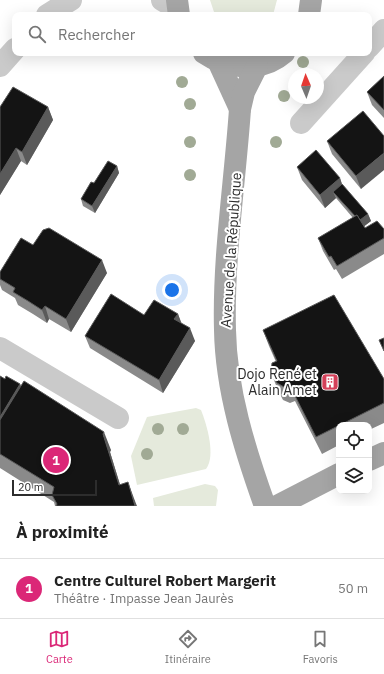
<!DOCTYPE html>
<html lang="fr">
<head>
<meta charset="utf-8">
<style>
  :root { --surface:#fff; --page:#f2f2f2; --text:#222; --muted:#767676; --line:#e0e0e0; --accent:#db2777 }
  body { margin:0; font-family:"IBM Plex Sans",sans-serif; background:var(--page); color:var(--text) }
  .controls { position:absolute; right:12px; bottom:12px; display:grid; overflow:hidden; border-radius:8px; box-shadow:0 4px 16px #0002 }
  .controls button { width:36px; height:36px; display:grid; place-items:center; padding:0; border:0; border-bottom:1px solid var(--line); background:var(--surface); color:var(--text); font:20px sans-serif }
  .compass { position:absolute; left:288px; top:68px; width:36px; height:36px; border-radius:50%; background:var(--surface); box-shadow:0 4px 16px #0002; rotate:358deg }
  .scale { position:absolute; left:12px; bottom:10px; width:85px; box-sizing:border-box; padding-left:4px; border:2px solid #2d2d2d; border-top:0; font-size:11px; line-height:14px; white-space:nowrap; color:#2d2d2d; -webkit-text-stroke:3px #fff; paint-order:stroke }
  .you { position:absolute; left:172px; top:290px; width:14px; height:14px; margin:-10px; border:3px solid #fff; border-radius:50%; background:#1a73e8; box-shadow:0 0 0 6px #1a73e833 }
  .badge { display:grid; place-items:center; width:26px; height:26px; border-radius:50%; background:var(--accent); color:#fff; font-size:13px; font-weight:700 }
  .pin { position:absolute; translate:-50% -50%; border:2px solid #fff; box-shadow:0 1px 4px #0006 }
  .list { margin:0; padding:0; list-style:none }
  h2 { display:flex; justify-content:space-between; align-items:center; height:52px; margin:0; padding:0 16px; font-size:17px }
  h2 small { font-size:13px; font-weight:400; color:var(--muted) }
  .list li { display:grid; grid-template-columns:26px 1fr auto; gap:12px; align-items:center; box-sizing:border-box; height:60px; padding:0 16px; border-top:1px solid var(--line) }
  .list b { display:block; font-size:15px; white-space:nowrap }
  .list p { margin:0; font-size:13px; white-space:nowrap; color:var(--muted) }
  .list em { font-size:13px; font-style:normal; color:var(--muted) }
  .icon { flex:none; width:22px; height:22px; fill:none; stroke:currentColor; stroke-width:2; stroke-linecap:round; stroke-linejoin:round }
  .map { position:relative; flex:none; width:384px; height:506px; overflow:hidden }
  .search { position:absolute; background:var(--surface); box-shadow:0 4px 16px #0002; left:12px; right:12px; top:12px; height:44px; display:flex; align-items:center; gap:10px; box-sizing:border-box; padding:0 14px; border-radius:8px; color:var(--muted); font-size:15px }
  .sheet { height:112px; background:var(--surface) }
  nav { display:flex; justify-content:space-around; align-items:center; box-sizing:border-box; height:56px; border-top:1px solid var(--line); background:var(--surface); font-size:11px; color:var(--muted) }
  nav a { display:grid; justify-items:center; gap:2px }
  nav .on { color:var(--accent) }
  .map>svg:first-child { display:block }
  .green { fill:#e5eadc }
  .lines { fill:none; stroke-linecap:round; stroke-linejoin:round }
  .minor { stroke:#cacaca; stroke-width:22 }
  .major { stroke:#a5a5a5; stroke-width:22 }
  .tree { fill:#a1aa95 }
  .wall { fill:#8a8a8a }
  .shaded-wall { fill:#5a5a5a }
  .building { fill:#141414; stroke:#5a5a5a }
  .labels { text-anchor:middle; stroke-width:4; stroke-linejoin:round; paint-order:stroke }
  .street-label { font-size:14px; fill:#2d2d2d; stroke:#fff }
  .poi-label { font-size:14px; fill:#2d2d2d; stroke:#fff; text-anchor:end }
</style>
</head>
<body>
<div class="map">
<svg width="384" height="506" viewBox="0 0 384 506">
  <rect width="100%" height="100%" fill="#fff"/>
  <!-- green -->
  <g class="green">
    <path d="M210 0H277L273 15H215Z"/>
    <path d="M196 408 201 410C207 425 216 456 206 469L137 485 131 456 147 417Z"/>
    <path d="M205 484 215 486 218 490 216 506H154L153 498Z"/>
  </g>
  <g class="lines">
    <!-- minor -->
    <g class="minor">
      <path d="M162 0 177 9"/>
      <path d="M47 15 71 0"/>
      <path d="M369 47 384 30"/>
      <path d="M0 66 15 49"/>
      <path d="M301 123 364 53"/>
      <path d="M0 348 118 418"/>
    </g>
    <!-- major -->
    <g class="major">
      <path d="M177 0 179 15"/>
      <path d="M309 15 311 0"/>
      <path d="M204 53C227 69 261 73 284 53"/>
      <path d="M218 61 240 109"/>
      <path d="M257 66 244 92 240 109C235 182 223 258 225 330 226 390 245 450 265 506"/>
      <path d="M369 460 384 453"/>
      <path d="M277 506 339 474"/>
    </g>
  </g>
  <!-- trees -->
  <g class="tree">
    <circle cx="303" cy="62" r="6"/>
    <circle cx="182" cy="82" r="6"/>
    <circle cx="284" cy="96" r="6"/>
    <circle cx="190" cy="104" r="6"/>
    <circle cx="190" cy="142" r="6"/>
    <circle cx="276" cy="142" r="6"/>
    <circle cx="190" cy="175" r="6"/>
    <circle cx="158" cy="429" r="6"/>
    <circle cx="183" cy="429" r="6"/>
    <circle cx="147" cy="454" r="6"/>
  </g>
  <!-- wall -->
  <g class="wall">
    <path d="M384 76V118L372 105 367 92Z"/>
    <path d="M0 107H48L53 120 27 165 21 161 0 195Z"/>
    <path d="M384 136 361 189 332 154 327 141Z"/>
    <path d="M117 166 119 173 95 213 83 206 81 199 94 183Z"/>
    <path d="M297 167 340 178 342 184 368 214 371 221 364 226 365 228 384 229V254L342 279 336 269 334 270 323 251 318 238 353 218 336 198 325 208 302 180Z"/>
    <path d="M33 245 107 273 71 332 49 319 47 323 33 314 18 305 15 298 2 290 0 285V272Z"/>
    <path d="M178 314 181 323 195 341 163 393 90 348 85 336 144 315Z"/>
    <path d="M263 330 384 379V423L369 430V425H339V445L322 454 295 401 290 403 283 400 278 390 271 373 276 362 269 346Z"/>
    <path d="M0 376 5 379 20 384 21 386 111 450 110 452 120 485 135 501 55 506 54 502 0 468Z"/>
  </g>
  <!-- shaded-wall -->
  <g class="shaded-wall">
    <path d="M48 107 53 120 27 165 22 152Z"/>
    <path d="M16 148 21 161 0 195V174Z"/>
    <path d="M384 153V170L361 189 356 176Z"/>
    <path d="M117 166 119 173 95 213 92 206Z"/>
    <path d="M340 178 344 191 333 192 336 198 325 208 320 195Z"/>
    <path d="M368 214 371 221 362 228 359 220Z"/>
    <path d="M102 260 107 273 71 332 66 319Z"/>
    <path d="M45 306 49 319 47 323 42 310Z"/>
    <path d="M178 314 183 327 174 319Z"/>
    <path d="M190 328 195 341 163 393 159 380Z"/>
    <path d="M20 384 28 405 0 450V417Z"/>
    <path d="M104 432 111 450 110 452 126 504 119 485 103 434Z"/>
    <path d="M128 482 135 501 137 506H135Z"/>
  </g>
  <!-- building -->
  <g class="building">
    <path d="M384 76V110L367 92Z"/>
    <path d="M13 87 48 107 22 152 16 148 0 174V107Z"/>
    <path d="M363 111 384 136V153L356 176 327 141Z"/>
    <path d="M316 150 340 178 320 195 297 167Z"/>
    <path d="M108 161 117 166 92 206 81 199 91 182 94 183Z"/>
    <path d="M342 184 368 214 360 220 357 215 355 216 333 192Z"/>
    <path d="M357 215 365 228 377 221 384 229V238L337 266 331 256 329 257 318 238Z"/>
    <path d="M49 228 102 260 66 319 45 306 42 310 28 301 13 292 15 288 0 279V272L21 238 33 245 43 230Z"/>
    <path d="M111 294 144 315 154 300 178 314 174 319 190 328 159 380 85 336Z"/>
    <path d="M334 295 384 379V403L316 437 289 384 284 387 277 383 271 373 272 363 277 361 263 330Z"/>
    <path d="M384 338V351L379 340Z"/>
    <path d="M0 376 5 379 6 376 20 384 0 417Z"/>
    <path d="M24 381 104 432 103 434 119 485 128 482 135 506H56L57 504 52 495 54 487 0 454V420Z"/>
  </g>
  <!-- icons -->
  <defs>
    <g id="building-square" transform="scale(0.9)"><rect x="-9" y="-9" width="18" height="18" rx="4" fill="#d44059" stroke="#fff"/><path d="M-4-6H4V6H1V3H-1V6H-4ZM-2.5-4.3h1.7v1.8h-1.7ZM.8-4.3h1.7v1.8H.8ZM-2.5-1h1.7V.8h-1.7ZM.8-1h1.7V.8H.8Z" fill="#fff"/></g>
  </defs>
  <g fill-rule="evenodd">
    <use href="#building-square" x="330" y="382"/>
  </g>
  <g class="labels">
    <!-- street labels -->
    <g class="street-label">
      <text transform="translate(231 250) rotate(-86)" y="5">Avenue de la République</text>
    </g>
    <!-- poi labels -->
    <g class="poi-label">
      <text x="317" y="379">Dojo René et<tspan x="317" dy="16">Alain Amet</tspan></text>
    </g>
  </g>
</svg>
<div class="controls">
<button><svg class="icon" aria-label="locate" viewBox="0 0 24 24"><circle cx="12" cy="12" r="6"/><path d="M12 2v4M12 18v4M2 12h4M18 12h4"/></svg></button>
<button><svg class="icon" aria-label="layers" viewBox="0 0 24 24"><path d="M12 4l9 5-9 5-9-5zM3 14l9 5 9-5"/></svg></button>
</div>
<svg class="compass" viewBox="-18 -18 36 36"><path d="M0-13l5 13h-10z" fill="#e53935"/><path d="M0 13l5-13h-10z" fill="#767676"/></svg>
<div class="scale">20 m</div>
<div class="you"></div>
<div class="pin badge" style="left:56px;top:460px">1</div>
<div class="search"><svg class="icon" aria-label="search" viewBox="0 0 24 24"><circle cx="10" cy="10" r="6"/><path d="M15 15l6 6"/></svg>Rechercher</div>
</div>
<section class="sheet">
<h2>À proximité<small></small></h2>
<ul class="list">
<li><span class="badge">1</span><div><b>Centre Culturel Robert Margerit</b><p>Théâtre · Impasse Jean Jaurès</p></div><em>50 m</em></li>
</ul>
</section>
<nav>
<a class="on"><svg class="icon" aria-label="map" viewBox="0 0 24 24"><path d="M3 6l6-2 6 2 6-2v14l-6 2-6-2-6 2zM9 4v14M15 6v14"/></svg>Carte</a>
<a><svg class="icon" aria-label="directions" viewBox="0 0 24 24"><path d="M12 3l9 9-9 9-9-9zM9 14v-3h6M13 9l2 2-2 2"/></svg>Itinéraire</a>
<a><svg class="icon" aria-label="saved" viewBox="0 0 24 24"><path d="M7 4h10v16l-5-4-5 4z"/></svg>Favoris</a>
</nav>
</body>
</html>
